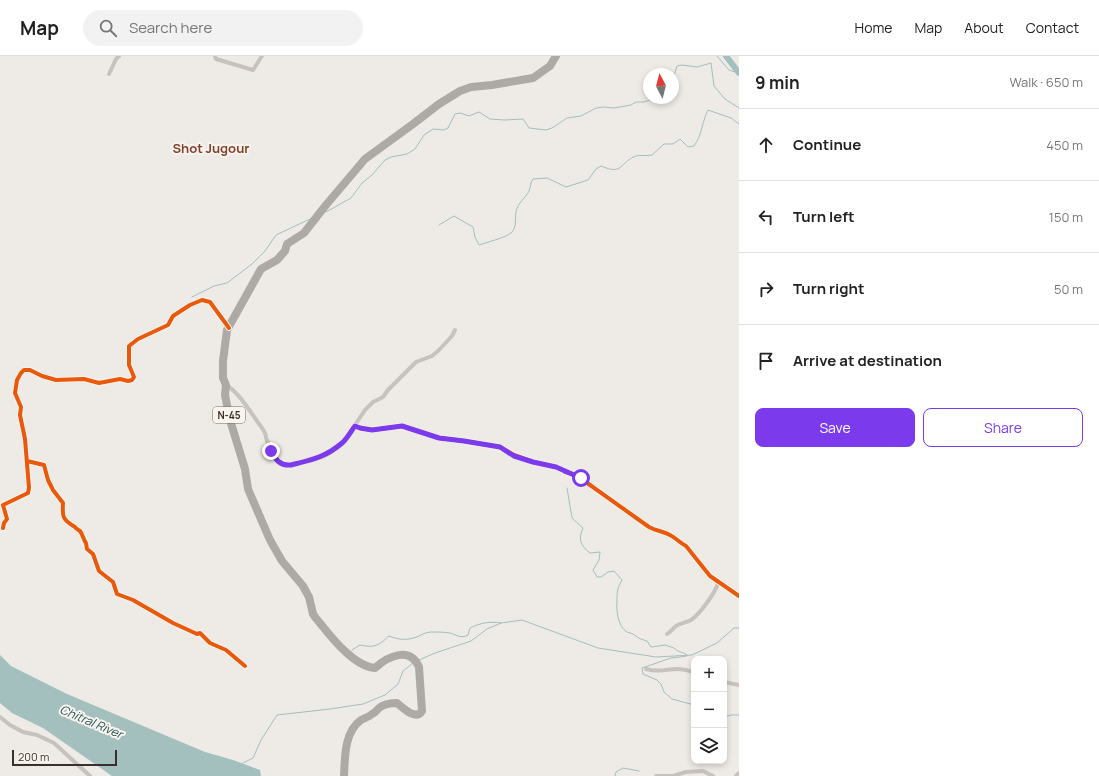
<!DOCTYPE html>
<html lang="en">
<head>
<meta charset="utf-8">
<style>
  :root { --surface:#fff; --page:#f2f2f2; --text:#222; --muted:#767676; --line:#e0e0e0; --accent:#7c3aed }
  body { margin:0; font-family:Manrope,sans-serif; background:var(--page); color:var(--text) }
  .controls { position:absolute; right:12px; bottom:12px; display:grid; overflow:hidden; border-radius:8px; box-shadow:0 2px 6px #0003 }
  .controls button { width:36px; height:36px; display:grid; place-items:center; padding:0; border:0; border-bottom:1px solid var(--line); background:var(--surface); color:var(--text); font:20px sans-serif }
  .compass { position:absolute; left:643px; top:12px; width:36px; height:36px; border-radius:50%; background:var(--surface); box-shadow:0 2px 6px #0003; rotate:353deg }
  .scale { position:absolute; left:12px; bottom:10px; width:105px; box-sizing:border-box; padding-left:4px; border:2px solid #39302c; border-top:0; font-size:11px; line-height:14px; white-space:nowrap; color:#39302c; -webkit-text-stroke:3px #faf4ee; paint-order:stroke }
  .stop { position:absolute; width:12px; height:12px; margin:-9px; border:3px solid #7c3aed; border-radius:50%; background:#fff }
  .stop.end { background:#7c3aed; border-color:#fff; box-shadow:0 1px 4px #0008 }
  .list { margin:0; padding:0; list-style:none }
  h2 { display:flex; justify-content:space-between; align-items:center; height:52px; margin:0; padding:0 16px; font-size:17px }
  h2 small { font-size:13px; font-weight:400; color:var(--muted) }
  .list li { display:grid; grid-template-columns:26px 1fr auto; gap:12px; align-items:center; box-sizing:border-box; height:72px; padding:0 16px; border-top:1px solid var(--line) }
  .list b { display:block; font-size:15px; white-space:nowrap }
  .list em { font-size:13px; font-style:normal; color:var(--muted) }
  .actions { display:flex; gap:8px; padding:12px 16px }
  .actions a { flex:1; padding:9px 0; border:1px solid var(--accent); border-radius:8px; text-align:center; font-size:14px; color:var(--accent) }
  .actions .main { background:var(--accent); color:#fff }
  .icon { flex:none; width:22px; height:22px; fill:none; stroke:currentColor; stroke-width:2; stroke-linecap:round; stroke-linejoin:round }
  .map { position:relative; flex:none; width:739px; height:720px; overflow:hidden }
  header { display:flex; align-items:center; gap:24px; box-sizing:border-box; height:56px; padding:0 20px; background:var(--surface); border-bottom:1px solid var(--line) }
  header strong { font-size:19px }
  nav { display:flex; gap:22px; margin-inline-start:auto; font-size:14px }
  .search { width:280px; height:36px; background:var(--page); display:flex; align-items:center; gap:10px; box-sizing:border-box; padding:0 14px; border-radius:22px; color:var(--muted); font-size:15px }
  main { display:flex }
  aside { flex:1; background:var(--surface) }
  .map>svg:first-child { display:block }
  .water { fill:#a3bfbe }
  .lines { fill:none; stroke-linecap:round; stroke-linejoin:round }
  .stream { stroke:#a3bfbe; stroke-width:1 }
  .river { stroke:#a3bfbe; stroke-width:6 }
  .street { stroke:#c8c2be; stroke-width:4 }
  .highway { stroke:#ada9a5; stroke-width:8 }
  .cycleway-casing { stroke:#faf4ee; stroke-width:6 }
  .cycleway { stroke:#e8590c; stroke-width:4 }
  .route { stroke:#7c3aed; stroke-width:5 }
  .labels { text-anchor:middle; stroke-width:4; stroke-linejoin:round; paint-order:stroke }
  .shield { fill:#faf4ee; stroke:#736b66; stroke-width:1 }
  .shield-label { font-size:10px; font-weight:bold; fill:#39302c }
  .water-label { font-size:12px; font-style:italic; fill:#245558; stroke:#faf4ee }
  .quarter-label { font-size:13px; font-weight:bold; fill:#823f2b; stroke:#faf4ee }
</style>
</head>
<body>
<header>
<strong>Map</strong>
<div class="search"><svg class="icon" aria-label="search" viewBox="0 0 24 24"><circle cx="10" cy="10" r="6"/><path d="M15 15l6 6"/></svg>Search here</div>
<nav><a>Home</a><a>Map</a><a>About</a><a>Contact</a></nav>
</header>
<main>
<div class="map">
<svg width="739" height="720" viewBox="0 0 739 720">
  <rect width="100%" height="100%" fill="#eeeae6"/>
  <!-- water -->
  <path class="water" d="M0 599 11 610 67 638 205 696 233 704 260 714 261 720H112L43 672 12 657 0 647Z"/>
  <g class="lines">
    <!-- stream -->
    <g class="stream">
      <path d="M717 0 729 14 738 17"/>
      <path d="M673 23 677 10 682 9 697 11 711 7 714 30 725 43 739 52"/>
      <path d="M326 156 351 142 362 127 372 119 385 104 391 101 407 98 415 93 424 79 433 73 444 74 448 72 455 58 460 57 469 60 479 56 490 63 504 64 523 63 529 72 546 74 552 72 567 62 581 60 596 52 604 51 614 52 631 49 636 46H644L655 42"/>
      <path d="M439 169 454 160 473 171 475 181 479 189C485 187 507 181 511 177 517 172 515 162 516 156 518 146 525 143 529 135 531 130 530 127 533 123L547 122 566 131 588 124 596 113 601 110C624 120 619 106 636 100 640 99 647 100 652 99L664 88H673L680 83 688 91 694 90C702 79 702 66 708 54L731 62 739 68"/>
      <path d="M192 241 214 230 227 227 252 208 265 195 276 179 310 163"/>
      <path d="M567 432 572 462 583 472C578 483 580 489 590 497L600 496 599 504 593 514 597 521H601L608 516 614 515 622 524C617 533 617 535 617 545 616 554 618 571 627 576 629 577 631 577 633 578 638 582 640 583 647 585L651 591 665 589 674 592 678 595 686 598 687 600 671 602 642 612 643 618 657 624 661 628 664 636 672 643 694 649"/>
      <path d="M352 594 360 589C375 592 378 590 389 580 399 584 408 585 419 580 423 578 427 576 431 576 437 576 444 576 450 577 457 579 461 583 468 579L470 572C480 567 490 565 501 567"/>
      <path d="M419 604 435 597 471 585 487 573 501 567 522 564 598 592 656 601 692 599 717 587 734 572H739"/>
      <path d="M724 661 731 659H739"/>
      <path d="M243 707 253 702 261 684 277 659 330 653 363 648 385 639 398 628 403 615 413 607"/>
      <path d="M615 720 616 716 623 712 639 715"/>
    </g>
    <!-- river -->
    <path class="river" d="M726 0 739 17"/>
    <!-- street -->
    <g class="street">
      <path d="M215 0 216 3 253 14 262 0"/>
      <path d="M109 18 116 3 119 0"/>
      <path d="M226 329C240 337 252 359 262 372L265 377 267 385 278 406 286 409H291L322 401 330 397 343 387 365 354 373 346 383 341 388 334 416 306 432 300 439 294 452 280 455 274"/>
      <path d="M355 370 360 372 372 374 402 370 439 382 464 385 500 391 514 399 533 406 556 411 563 414 565 416 576 419 649 471C656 475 663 475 670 479 676 482 680 487 686 490L710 520 739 540"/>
      <path d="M27 405 44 409 48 424 53 434 63 447C62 461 63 464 75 471 75 472 80 475 80 475 83 479 83 483 86 487L87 493 93 498 99 515 113 526 117 538 133 544 173 567 197 578 200 577 210 587 226 594 245 610"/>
      <path d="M3 472 4 467 7 463 3 449 28 437 29 432 25 383 20 359 21 351 15 337 17 324 21 317 24 314H30L42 320 56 324 84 323 99 327 120 323 128 325 132 324 134 321 129 309V290L138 283 168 269 173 260 190 249 202 244 210 246 229 271"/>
      <path d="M667 578C671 576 672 573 676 570 680 567 686 567 691 564 699 559 716 536 718 527"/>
      <path d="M646 613C660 617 664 613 678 613 683 613 689 615 694 616"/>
      <path d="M724 626 739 629"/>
      <path d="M0 661 10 669 23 676 37 679 54 687 90 720"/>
      <path d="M656 720H673L686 716 703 715 713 720"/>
      <path d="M736 720 739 717"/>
    </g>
    <!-- highway -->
    <path class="highway" d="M344 720C345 702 344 676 361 664 365 662 369 661 372 658 375 657 377 654 379 652 384 648 391 647 397 647 403 652 416 665 422 655L419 611C410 590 388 600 375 612 352 610 329 578 315 561L313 558 309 541 303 530 282 505 270 484 248 433 245 413 230 364 225 339 226 329 223 322V305L227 274 261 213 277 204 285 195 287 188 304 177 326 149 365 103 413 68 439 48 460 35 471 31 492 29 533 22 550 10 556 0"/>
    <!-- cycleway casing -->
    <g class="cycleway-casing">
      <g id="cycleway">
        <path d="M355 370 360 372 372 374 402 370 439 382 464 385 500 391 514 399 533 406 556 411 563 414 565 416 576 419 649 471C656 475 663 475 670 479 676 482 680 487 686 490L710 520 739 540"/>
        <path d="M27 405 44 409 48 424 53 434 63 447C62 461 63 464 75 471 75 472 80 475 80 475 83 479 83 483 86 487L87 493 93 498 99 515 113 526 117 538 133 544 173 567 197 578 200 577 210 587 226 594 245 610"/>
        <path d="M3 472 4 467 7 463 3 449 28 437 29 432 25 383 20 359 21 351 15 337 17 324 21 317 24 314H30L42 320 56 324 84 323 99 327 120 323 128 325 132 324 134 321 129 309V290L138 283 168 269 173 260 190 249 202 244 210 246 229 272"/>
      </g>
    </g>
    <!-- cycleway -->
    <use href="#cycleway" class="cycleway"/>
  </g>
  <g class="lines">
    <!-- route -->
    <path class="route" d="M271 395C276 404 280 410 291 409 311 404 326 401 342 387 347 383 351 375 355 370L360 372 372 374 402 370 439 382 464 385 500 391 514 400 533 406 556 411 581 422"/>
  </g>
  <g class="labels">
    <!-- shield labels -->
    <rect class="shield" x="213" y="351" width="32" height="16" rx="3"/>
    <g class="shield-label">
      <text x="229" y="363">N-45</text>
    </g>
    <!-- water labels -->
    <g class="water-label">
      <text transform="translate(91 666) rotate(23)" y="4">Chitral River</text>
    </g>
    <!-- quarter labels -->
    <g class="quarter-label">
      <text x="211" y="97">Shot Jugour</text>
    </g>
  </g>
</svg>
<div class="controls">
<button>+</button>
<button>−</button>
<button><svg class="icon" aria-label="layers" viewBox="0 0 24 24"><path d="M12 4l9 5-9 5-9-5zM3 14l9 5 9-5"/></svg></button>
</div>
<svg class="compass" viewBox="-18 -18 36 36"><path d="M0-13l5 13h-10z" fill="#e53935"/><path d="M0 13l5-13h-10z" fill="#767676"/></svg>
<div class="scale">200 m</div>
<div class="stop" style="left:581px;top:422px"></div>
<div class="stop end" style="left:271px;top:395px"></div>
</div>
<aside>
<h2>9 min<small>Walk · 650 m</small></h2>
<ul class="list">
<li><svg class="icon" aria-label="ahead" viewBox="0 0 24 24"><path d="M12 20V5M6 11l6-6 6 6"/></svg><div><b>Continue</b></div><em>450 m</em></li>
<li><svg class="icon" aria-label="left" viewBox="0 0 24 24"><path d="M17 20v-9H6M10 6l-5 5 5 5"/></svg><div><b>Turn left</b></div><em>150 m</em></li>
<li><svg class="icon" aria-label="right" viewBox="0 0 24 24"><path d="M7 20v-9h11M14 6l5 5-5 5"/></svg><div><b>Turn right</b></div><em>50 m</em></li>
<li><svg class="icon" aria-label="arrive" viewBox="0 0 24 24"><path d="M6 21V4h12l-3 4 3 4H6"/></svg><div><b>Arrive at destination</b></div></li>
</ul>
<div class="actions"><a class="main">Save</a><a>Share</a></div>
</aside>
</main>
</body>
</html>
